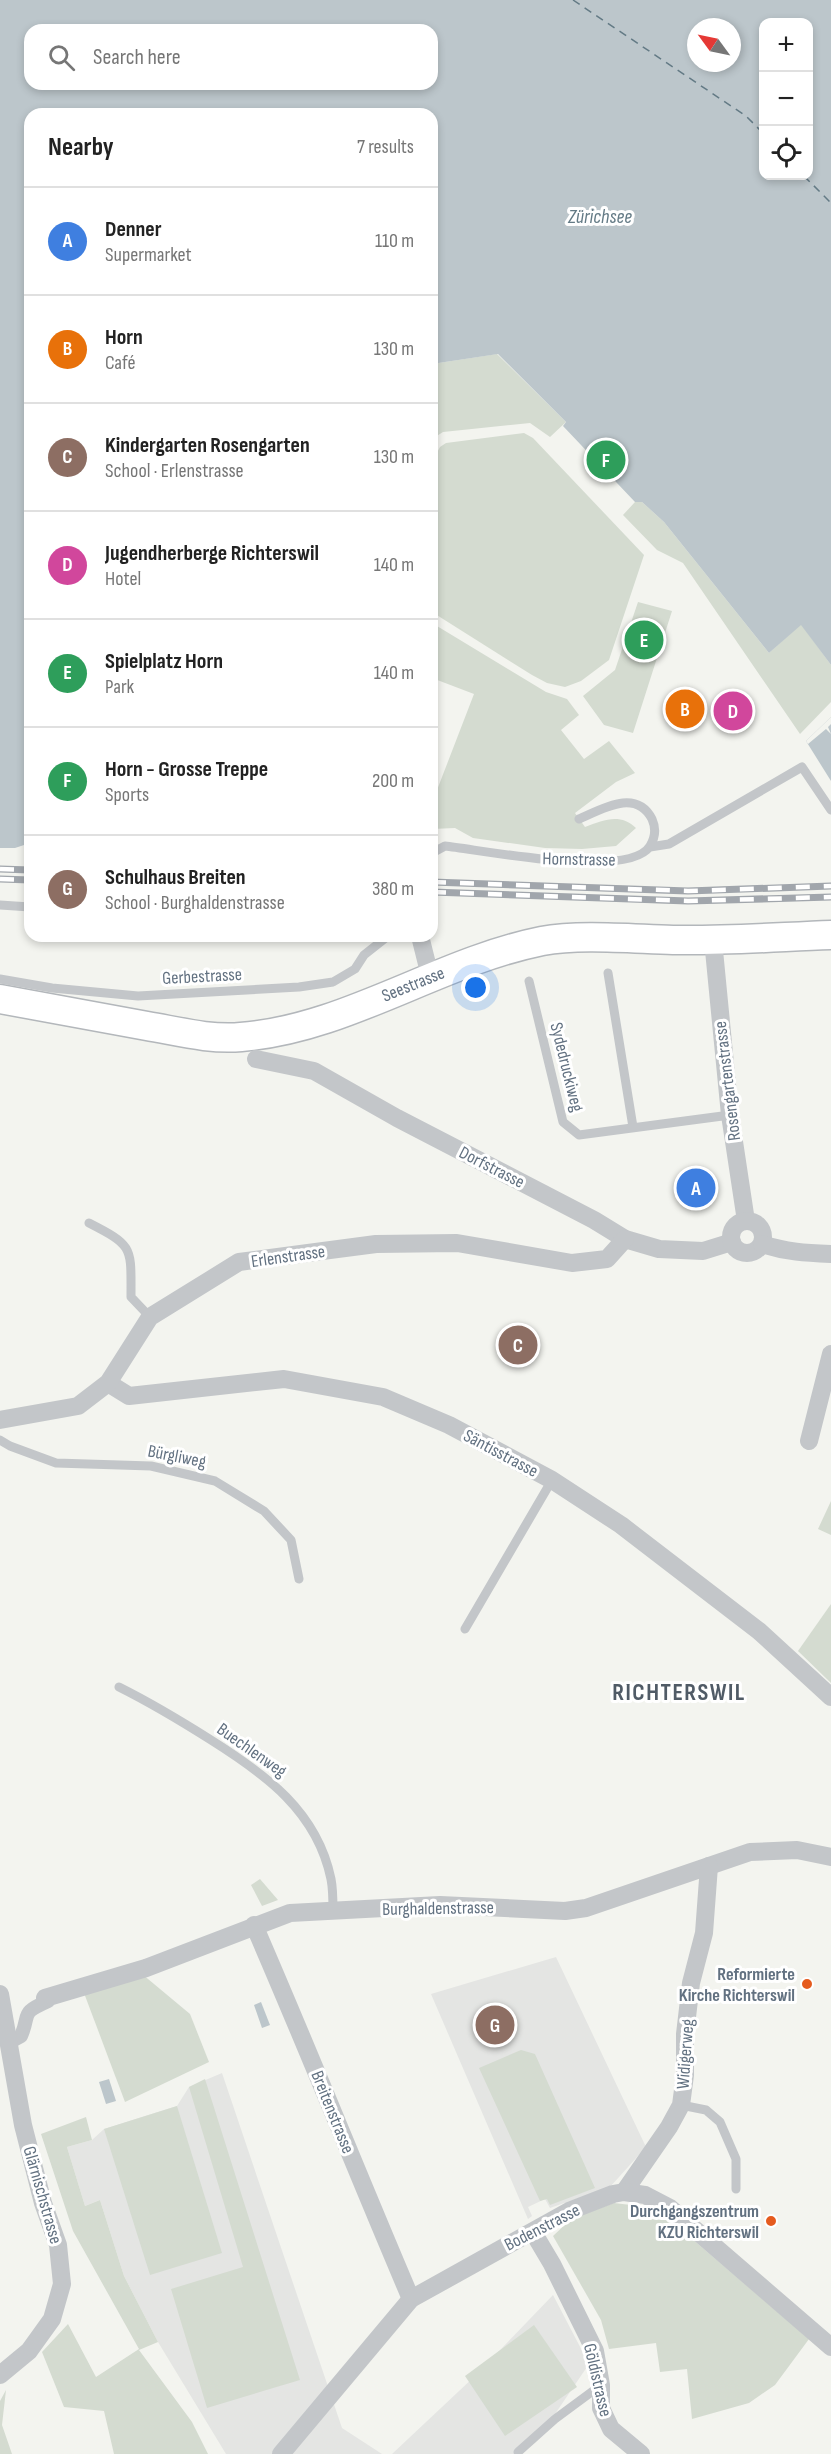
<!DOCTYPE html>
<html lang="en">
<head>
<meta charset="utf-8">
<style>
  :root { --surface:#fff; --page:#f6f6f6; --text:#222; --muted:#767676; --line:#e0e0e0; --accent:#e55b1e }
  body { margin:0; font-family:"Sofia Sans Condensed",sans-serif; background:var(--page); color:var(--text) }
  .controls { position:absolute; right:18px; top:18px; display:grid; overflow:hidden; border-radius:12px; box-shadow:0 3px 9px #0003 }
  .controls button { width:54px; height:54px; display:grid; place-items:center; padding:0; border:0; border-bottom:2px solid var(--line); background:var(--surface); color:var(--text); font:30px sans-serif }
  .compass { position:absolute; left:687px; top:18px; width:54px; height:54px; border-radius:50%; background:var(--surface); box-shadow:0 3px 9px #0003; rotate:303deg }
  .you { position:absolute; left:476px; top:988px; width:21px; height:21px; margin:-15px; border:4px solid #fff; border-radius:50%; background:#1a73e8; box-shadow:0 0 0 9px #1a73e833 }
  .badge { display:grid; place-items:center; width:39px; height:39px; border-radius:50%; background:var(--accent); color:#fff; font-size:20px; font-weight:700 }
  .pin { position:absolute; translate:-50% -50%; border:3px solid #fff; box-shadow:0 2px 6px #0006 }
  .list { margin:0; padding:0; list-style:none }
  h2 { display:flex; justify-content:space-between; align-items:center; height:78px; margin:0; padding:0 24px; font-size:26px }
  h2 small { font-size:20px; font-weight:400; color:var(--muted) }
  .list li { display:grid; grid-template-columns:39px 1fr auto; gap:18px; align-items:center; box-sizing:border-box; height:108px; padding:0 24px; border-top:2px solid var(--line) }
  .list b { display:block; font-size:22px; white-space:nowrap }
  .list p { margin:0; font-size:20px; white-space:nowrap; color:var(--muted) }
  .list em { font-size:20px; font-style:normal; color:var(--muted) }
  .icon { flex:none; width:33px; height:33px; fill:none; stroke:currentColor; stroke-width:2; stroke-linecap:round; stroke-linejoin:round }
  .map { position:relative; flex:none; width:831px; height:2454px; overflow:hidden }
  .search { position:absolute; background:var(--surface); box-shadow:0 3px 9px #0003; left:24px; top:24px; width:414px; height:66px; display:flex; align-items:center; gap:15px; box-sizing:border-box; padding:0 21px; border-radius:18px; color:var(--muted); font-size:22px }
  .panel { position:absolute; background:var(--surface); box-shadow:0 3px 9px #0003; left:24px; top:108px; width:414px; height:834px; border-radius:18px }
  .map>svg:first-child { display:block }
  .built { fill:#e4e5e3 }
  .green { fill:#d4dbd0 }
  .water { fill:#bcc6cb; fill-rule:evenodd }
  .pier { fill:#f3f4ef }
  .lines { fill:none; stroke-linecap:round; stroke-linejoin:round }
  .ferry { stroke:#637a85; stroke-width:1.5; stroke-dasharray:8 6; stroke-linecap:butt }
  .primary-casing { stroke:#b3b7bb; stroke-width:31 }
  .service { stroke:#c3c6c9; stroke-width:9 }
  .pedestrian { stroke:#c3c6c9; stroke-width:14 }
  .minor { stroke:#c3c6c9; stroke-width:18 }
  .primary { stroke:#fff; stroke-width:28 }
  .rail-casing { stroke:#a1a6ac; stroke-width:7 }
  .rail { stroke:#fff; stroke-width:4.5; stroke-dasharray:14; stroke-linecap:butt }
  .poi-dot { fill:#e55b1e; stroke:#fff; stroke-width:2 }
  .labels { text-anchor:middle; stroke-width:6; stroke-linejoin:round; paint-order:stroke }
  .street-label { font-size:18px; fill:#627181; stroke:#fff }
  .poi-label { font-size:18px; font-weight:bold; fill:#627181; stroke:#fff; text-anchor:end }
  .water-label { font-size:20px; font-style:italic; fill:#637a85; stroke:#fff }
  .district-label { font-size:24px; font-weight:bold; letter-spacing:1.5px; fill:#505b66; stroke:#fff }
</style>
</head>
<body>
<div class="map">
<svg width="831" height="2454" viewBox="0 0 831 2454">
  <rect width="100%" height="100%" fill="#f3f4ef"/>
  <!-- built -->
  <g class="built">
    <path d="M556 1957 646 2147 610 2187 550 2208 545 2199 528 2207 532 2216 528 2219 431 1994Z"/>
    <path d="M222 2073 342 2428 382 2454H226L158 2342 124 2276 100 2200 85 2206 67 2147 92 2140 104 2129 177 2106 189 2087Z"/>
    <path d="M553 2295 589 2364 536 2442 519 2454H392L475 2376Z"/>
  </g>
  <!-- green -->
  <g class="green">
    <path d="M497 354 566 422 550 437 530 423 443 432 432 439V364Z"/>
    <path d="M524 433 533 438 644 555 609 660 581 681 565 687 547 683 532 675 432 612V462L440 447 446 443Z"/>
    <path d="M635 502H642L664 522 769 653 801 624 831 665V702L800 734 683 563 657 550 623 515Z"/>
    <path d="M638 602 672 611 633 733 604 725 583 696 615 670Z"/>
    <path d="M432 623 546 692 567 699 579 715 561 730 584 759 609 741 635 773 616 782 575 813 585 827C604 820 620 813 636 828L616 846 582 849 545 848 473 838 455 828 432 829V803L474 694 432 678Z"/>
    <path d="M831 1501V1535L818 1529Z"/>
    <path d="M831 1604V1683L798 1651Z"/>
    <path d="M260 1879 278 1900 262 1906 251 1885Z"/>
    <path d="M142 1974 190 2014 209 2062 125 2102 84 1993Z"/>
    <path d="M521 2050 535 2054 595 2188 550 2205 547 2199 540 2201 479 2068Z"/>
    <path d="M205 2079 300 2380 207 2408 171 2289 243 2267 189 2087Z"/>
    <path d="M177 2106 222 2253 150 2275 104 2129Z"/>
    <path d="M86 2117 92 2140 67 2147 85 2206 100 2200 124 2276 158 2342 139 2350 192 2422 208 2454H114L104 2411 64 2407 42 2352 68 2324 96 2377 139 2349 73 2231 41 2134Z"/>
    <path d="M614 2203 656 2208 809 2339 775 2385 749 2403 692 2419 687 2369 660 2372 656 2343 609 2349 601 2320 553 2236 571 2219Z"/>
    <path d="M534 2325 577 2387 505 2436 465 2376Z"/>
    <path d="M6 2390 2 2425 12 2454H0V2401Z"/>
  </g>
  <!-- water -->
  <g class="water">
    <path d="M0 0H831V665L801 625 769 653 664 522 642 502H635L563 426 566 422 498 354 432 364V114H30V843L15 848H0ZM764 22H808V176H764ZM696 27H732V63H696ZM30 30H432V84H30Z"/>
    <path d="M831 717V781L806 741Z"/>
    <path d="M261 2002 270 2025 262 2028 254 2005Z"/>
    <path d="M109 2079 116 2101 106 2104 99 2082Z"/>
  </g>
  <!-- pier -->
  <path class="pier" d="M831 717V724L828 727 831 734 826 729 808 744 806 741Z"/>
  <g class="lines">
    <!-- ferry -->
    <g class="ferry">
      <path d="M573 0 746 116 764 134"/>
      <path d="M804 176 831 203"/>
    </g>
    <!-- primary casing -->
    <g class="primary-casing">
      <path id="primary" d="M0 999C49 1008 98 1017 147 1026 177 1031 210 1040 241 1037 346 1029 438 962 542 941 580 934 633 939 673 940 726 941 778 937 831 935"/>
    </g>
    <!-- service -->
    <g class="service">
      <path d="M650 847 669 844 802 767 831 810"/>
      <path d="M432 853 445 846C483 850 629 880 650 846 655 838 656 828 652 819 636 788 602 809 579 819"/>
      <path d="M0 905 30 907"/>
      <path d="M608 973 633 1127"/>
      <path d="M0 979 52 988 138 996 299 987 333 982 355 969 364 955 388 936"/>
      <path d="M529 981 563 1122 579 1135 730 1115"/>
      <path d="M89 1223C134 1246 131 1247 131 1297L150 1317"/>
      <path d="M0 1440 10 1446 56 1463 151 1466 215 1481 264 1511 291 1540 299 1579"/>
      <path d="M465 1629 552 1480"/>
      <path d="M119 1687C151 1703 181 1721 211 1740 265 1774 317 1811 331 1879 333 1889 333 1900 333 1911"/>
      <path d="M681 2105 706 2110 720 2122 736 2159V2189"/>
      <path d="M518 2452 555 2419 601 2385"/>
    </g>
    <!-- pedestrian -->
    <path class="pedestrian" d="M8 2043 21 2036C31 2013 19 2014 48 2001L49 1997"/>
    <!-- minor -->
    <g class="minor">
      <path d="M420 936 430 976"/>
      <path d="M713 940 730 1115 746 1221"/>
      <path d="M256 1059 314 1071 397 1118 594 1220 625 1239 659 1249 703 1251 732 1242"/>
      <circle cx="747" cy="1237" r="16"/>
      <path d="M762 1244C786 1252 806 1253 831 1254"/>
      <path d="M108 1383 129 1396 284 1379 383 1397 449 1425 552 1480 621 1525 759 1631 831 1697"/>
      <path d="M0 1420 78 1406 108 1383 150 1317 239 1262 376 1244 457 1243 572 1263 607 1259 625 1239"/>
      <path d="M809 1441 831 1354"/>
      <path d="M254 1925C308 2049 358 2175 411 2299"/>
      <path d="M0 1994 23 2125 43 2203 58 2245 62 2284 52 2319 29 2351 0 2375"/>
      <path d="M45 1998 146 1968 290 1913 440 1905 565 1911 586 1908 750 1852 797 1850 831 1857"/>
      <path d="M624 2192 669 2127 681 2105 685 2075V2034L691 1983 704 1933 709 1866"/>
      <path d="M533 2232 552 2264 595 2351 601 2385V2408L611 2429 641 2454"/>
      <path d="M281 2454 411 2299 569 2211 613 2194 624 2192 645 2195 670 2208 831 2347"/>
    </g>
    <!-- primary -->
    <use href="#primary" class="primary"/>
    <!-- rail casing -->
    <g class="rail-casing">
      <g id="rail">
        <path d="M0 869 30 870"/>
        <path d="M0 879 30 880"/>
        <path d="M432 882 688 891 831 886"/>
        <path d="M432 892 688 901 831 897"/>
      </g>
    </g>
    <!-- rail -->
    <use href="#rail" class="rail"/>
  </g>
  <!-- markers -->
  <g class="poi-dot">
    <circle cx="807" cy="1984" r="6"/>
    <circle cx="771" cy="2221" r="6"/>
  </g>
  <g class="labels">
    <!-- street labels -->
    <g class="street-label">
      <text transform="translate(579 859) rotate(1)" y="6">Hornstrasse</text>
      <text transform="translate(202 976) rotate(-3)" y="6">Gerbestrasse</text>
      <text transform="translate(413 984) rotate(-22)" y="6">Seestrasse</text>
      <text transform="translate(567 1067) rotate(76)" y="6">Sydedruckiweg</text>
      <text transform="translate(727 1081) rotate(-97)" y="6">Rosengartenstrasse</text>
      <text transform="translate(492 1167) rotate(27)" y="6">Dorfstrasse</text>
      <text transform="translate(288 1256) rotate(-8)" y="6">Erlenstrasse</text>
      <text transform="translate(501 1453) rotate(28)" y="6">Säntisstrasse</text>
      <text transform="translate(177 1456) rotate(11)" y="6">Bürgliweg</text>
      <text transform="translate(252 1750) rotate(35)" y="6">Buechlenweg</text>
      <text transform="translate(438 1908) rotate(-1)" y="6">Burghaldenstrasse</text>
      <text transform="translate(685 2054) rotate(-86)" y="6">Widigerweg</text>
      <text transform="translate(333 2112) rotate(68)" y="6">Breitenstrasse</text>
      <text transform="translate(43 2195) rotate(74)" y="6">Glärnischstrasse</text>
      <text transform="translate(542 2227) rotate(-27)" y="6">Bodenstrasse</text>
      <text transform="translate(598 2380) rotate(77)" y="6">Göldistrasse</text>
    </g>
    <!-- poi labels -->
    <g class="poi-label">
      <text x="795" y="1980">Reformierte<tspan x="795" dy="21">Kirche Richterswil</tspan></text>
      <text x="759" y="2217">Durchgangszentrum<tspan x="759" dy="21">KZU Richterswil</tspan></text>
    </g>
    <!-- water labels -->
    <g class="water-label">
      <text x="600" y="223">Zürichsee</text>
    </g>
    <!-- district labels -->
    <g class="district-label">
      <text x="679" y="1700">RICHTERSWIL</text>
    </g>
  </g>
</svg>
<div class="controls">
<button>+</button>
<button>−</button>
<button><svg class="icon" aria-label="locate" viewBox="0 0 24 24"><circle cx="12" cy="12" r="6"/><path d="M12 2v4M12 18v4M2 12h4M18 12h4"/></svg></button>
</div>
<svg class="compass" viewBox="-18 -18 36 36"><path d="M0-13l5 13h-10z" fill="#e53935"/><path d="M0 13l5-13h-10z" fill="#767676"/></svg>
<div class="you"></div>
<div class="pin badge" style="left:696px;top:1188px;background:#3f7fe0">A</div>
<div class="pin badge" style="left:685px;top:709px;background:#e8710a">B</div>
<div class="pin badge" style="left:518px;top:1345px;background:#8d6e63">C</div>
<div class="pin badge" style="left:733px;top:711px;background:#d1479c">D</div>
<div class="pin badge" style="left:644px;top:640px;background:#2e9e5b">E</div>
<div class="pin badge" style="left:606px;top:460px;background:#2e9e5b">F</div>
<div class="pin badge" style="left:495px;top:2025px;background:#8d6e63">G</div>
<div class="search"><svg class="icon" aria-label="search" viewBox="0 0 24 24"><circle cx="10" cy="10" r="6"/><path d="M15 15l6 6"/></svg>Search here</div>
<section class="panel">
<h2>Nearby<small>7 results</small></h2>
<ul class="list">
<li><span class="badge" style="background:#3f7fe0">A</span><div><b>Denner</b><p>Supermarket</p></div><em>110 m</em></li>
<li><span class="badge" style="background:#e8710a">B</span><div><b>Horn</b><p>Café</p></div><em>130 m</em></li>
<li><span class="badge" style="background:#8d6e63">C</span><div><b>Kindergarten Rosengarten</b><p>School · Erlenstrasse</p></div><em>130 m</em></li>
<li><span class="badge" style="background:#d1479c">D</span><div><b>Jugendherberge Richterswil</b><p>Hotel</p></div><em>140 m</em></li>
<li><span class="badge" style="background:#2e9e5b">E</span><div><b>Spielplatz Horn</b><p>Park</p></div><em>140 m</em></li>
<li><span class="badge" style="background:#2e9e5b">F</span><div><b>Horn - Grosse Treppe</b><p>Sports</p></div><em>200 m</em></li>
<li><span class="badge" style="background:#8d6e63">G</span><div><b>Schulhaus Breiten</b><p>School · Burghaldenstrasse</p></div><em>380 m</em></li>
</ul>
</section>
</div>
</body>
</html>
